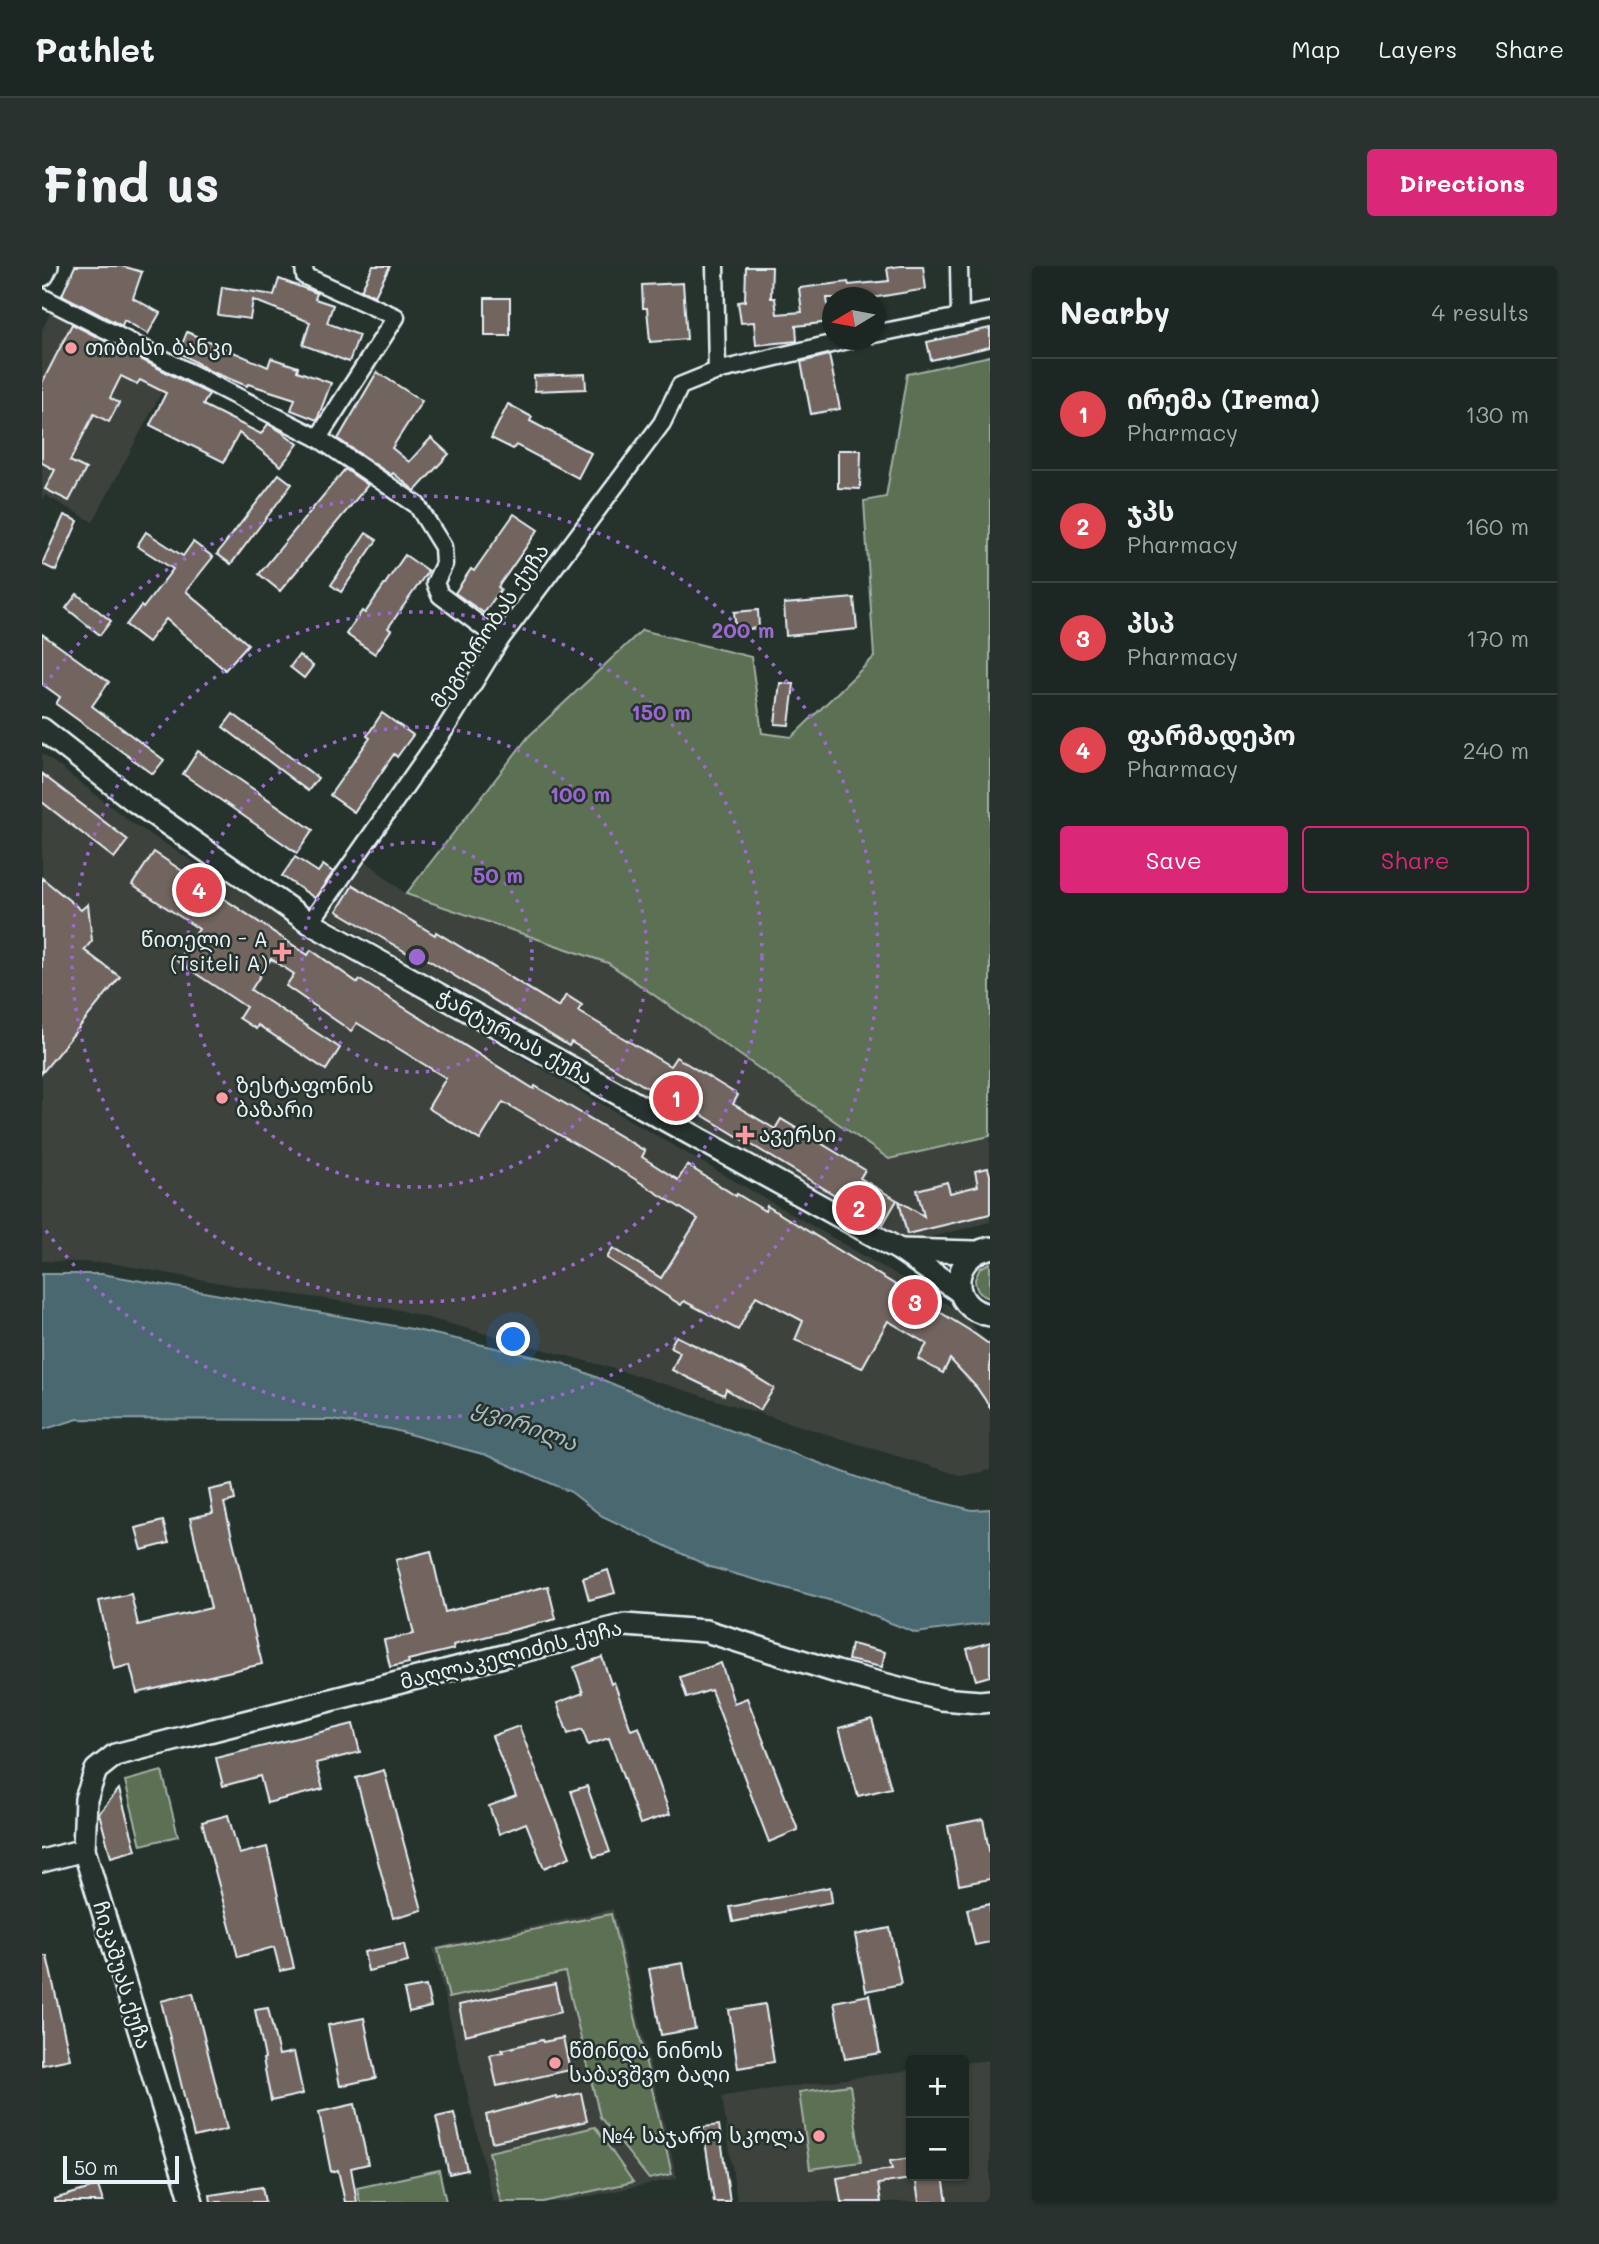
<!DOCTYPE html>
<html lang="en">
<head>
<meta charset="utf-8">
<style>
  :root { --surface:#1c2622; --page:#29322f; --text:#f1f3f6; --muted:#a0a5a5; --line:#3a4340; --accent:#db2777 }
  body { margin:0; font-family:Mali,"Noto Sans Georgian",sans-serif; background:var(--page); color:var(--text) }
  .controls { position:absolute; right:21px; bottom:21px; display:grid; overflow:hidden; border-radius:7px; box-shadow:0 2px 5px #0004 }
  .controls button { width:63px; height:63px; display:grid; place-items:center; padding:0; border:0; border-bottom:2px solid var(--line); background:var(--surface); color:var(--text); font:35px sans-serif }
  .compass { position:absolute; left:780px; top:21px; width:63px; height:63px; border-radius:50%; background:var(--surface); box-shadow:0 2px 5px #0004; rotate:260deg }
  .scale { position:absolute; left:21px; bottom:18px; width:116px; box-sizing:border-box; padding-left:7px; border:4px solid #e8f1f8; border-top:0; font-size:19px; line-height:24px; white-space:nowrap; color:#e8f1f8; -webkit-text-stroke:5px #26332d; paint-order:stroke }
  .you { position:absolute; left:472px; top:1074px; width:24px; height:24px; margin:-18px; border:5px solid #fff; border-radius:50%; background:#1a73e8; box-shadow:0 0 0 10px #1a73e833 }
  .badge { display:grid; place-items:center; width:46px; height:46px; border-radius:50%; background:var(--accent); color:#fff; font-size:23px; font-weight:700 }
  .pin { position:absolute; translate:-50% -50%; border:4px solid #fff; box-shadow:0 2px 7px #0006 }
  .list { margin:0; padding:0; list-style:none }
  h2 { display:flex; justify-content:space-between; align-items:center; height:91px; margin:0; padding:0 28px; font-size:30px }
  h2 small { font-size:23px; font-weight:400; color:var(--muted) }
  .list li { display:grid; grid-template-columns:46px 1fr auto; gap:21px; align-items:center; box-sizing:border-box; height:112px; padding:0 28px; border-top:2px solid var(--line) }
  .list b { display:block; font-size:26px; white-space:nowrap }
  .list p { margin:0; font-size:23px; white-space:nowrap; color:var(--muted) }
  .list em { font-size:23px; font-style:normal; color:var(--muted) }
  .actions { display:flex; gap:14px; padding:21px 28px }
  .actions a { flex:1; padding:16px 0; border:2px solid var(--accent); border-radius:7px; text-align:center; font-size:24px; color:var(--accent) }
  .actions .main { background:var(--accent); color:#fff }
  .map { position:relative; flex:none; width:948px; height:1936px; overflow:hidden; border-radius:7px }
  header { display:flex; align-items:center; gap:42px; box-sizing:border-box; height:98px; padding:0 35px; background:var(--surface); border-bottom:2px solid var(--line) }
  header strong { font-size:33px }
  nav { display:flex; gap:38px; margin-inline-start:auto; font-size:24px }
  .intro { display:flex; align-items:center; justify-content:space-between; box-sizing:border-box; height:168px; padding:0 42px }
  h1 { margin:0; font-size:49px }
  .button { padding:18px 32px; border-radius:7px; background:var(--accent); color:#fff; font-size:24px; font-weight:700 }
  main { display:flex; gap:42px; padding:0 42px }
  aside { flex:1; background:var(--surface); border-radius:7px; box-shadow:0 2px 5px #0004 }
  .map>svg:first-child { display:block }
  .built { fill:#3d423c }
  .green { fill:#5c6f52; stroke:#a2b0a5; stroke-width:2 }
  .water { fill:#49686f; stroke:#899fa6; stroke-width:2 }
  .building { fill:#72655f; stroke:#e8f1f8; stroke-width:2 }
  .lines { fill:none; stroke-linecap:round; stroke-linejoin:round }
  .minor-casing { stroke:#e8f1f8; stroke-width:21 }
  .tertiary-casing { stroke:#e8f1f8; stroke-width:26 }
  .secondary-casing { stroke:#e8f1f8; stroke-width:28 }
  .minor { stroke:#26332d; stroke-width:16 }
  .tertiary { stroke:#26332d; stroke-width:21 }
  .secondary { stroke:#26332d; stroke-width:23 }
  .ring { fill:none; stroke:#9c67d0; stroke-width:3.5; stroke-dasharray:3.5 7 }
  .poi-dot { fill:#ff9aa2; stroke:#26332d; stroke-width:2.5 }
  .labels { text-anchor:middle; stroke-width:5; stroke-linejoin:round; paint-order:stroke }
  .poi-label { font-size:21px; fill:#e8f1f8; stroke:#26332d; text-anchor:start }
  .street-label { font-size:21px; fill:#e8f1f8; stroke:#26332d }
  .water-label { font-size:23px; font-style:italic; fill:#a8bac1; stroke:#26332d }
  .centre { fill:#9c67d0; stroke:#26332d; stroke-width:3.5 }
  .ring-label { font-size:21px; text-anchor:middle; font-weight:bold; fill:#9c67d0; stroke:#26332d; stroke-width:5; stroke-linejoin:round; paint-order:stroke }
</style>
</head>
<body>
<header>
<strong>Pathlet</strong>
<nav><a>Map</a><a>Layers</a><a>Share</a></nav>
</header>
<div class="intro"><h1>Find us</h1><a class="button">Directions</a></div>
<main>
<div class="map">
<svg width="948" height="1936" viewBox="0 0 948 1936">
  <rect width="100%" height="100%" fill="#26332d"/>
  <filter id="ink" filterUnits="userSpaceOnUse"><feTurbulence type="fractalNoise" baseFrequency=".0143" numOctaves="2"/><feDisplacementMap in="SourceGraphic" scale="14" xChannelSelector="R" yChannelSelector="G"/><feConvolveMatrix kernelMatrix="1 2 1 2 8 2 1 2 1" color-interpolation-filters="sRGB"/></filter>
  <g filter="url(#ink)">
    <!-- built -->
    <g class="built">
      <path d="M15 33 136 95 51 256 3 229 0 234V64Z"/>
      <path d="M0 487 90 557 260 664 915 1044 948 1079V1204L920 1210 570 1102 357 1044 195 1020 69 997 0 995Z"/>
      <path d="M324 595 364 628 566 697 847 893 948 870V956L881 973 862 975 287 651Z"/>
      <path d="M571 1643 635 1912 520 1936H451L391 1682Z"/>
      <path d="M948 1794V1936H695L680 1830 869 1804V1910H922V1797Z"/>
    </g>
    <!-- green -->
    <g class="green">
      <path d="M948 90V870L847 893 566 697 364 628 487 470 600 364 709 391 720 467 750 471 832 391 822 235 844 231 865 108Z"/>
      <path d="M948 997V1032C938 1030 933 1023 933 1013L938 1002Z"/>
      <path d="M120 1505 136 1570 99 1579 83 1515Z"/>
      <path d="M569 1648 630 1908 607 1913 558 1851 523 1706 407 1732 396 1683Z"/>
      <path d="M808 1819 819 1896 768 1903 757 1826Z"/>
      <path d="M553 1861 591 1916 501 1936H459L447 1886Z"/>
      <path d="M397 1904 404 1936H318L315 1922Z"/>
    </g>
    <!-- water -->
    <path class="water" d="M0 1008H60L370 1063 520 1097 636 1145 853 1225 930 1244 948 1243V1357L874 1367 801 1338 668 1301 560 1250 529 1226 444 1189 348 1163 289 1154 36 1153 0 1164Z"/>
    <!-- building -->
    <g class="building">
      <path d="M33 0H80L100 6 91 32 118 47 106 68 82 54 80 60 20 29Z"/>
      <path d="M331 0H348L333 30 319 24Z"/>
      <path d="M858 0H881L884 23 830 32H785L788 56 754 60 755 75 714 79 712 56 699 57 696 36 703 35 704 1H730L729 32H733L735 48 760 46 757 22 806 16 807 19 847 15 845 2Z"/>
      <path d="M237 13 275 27 273 33 291 39 285 57 317 69 307 96 261 79 268 56 211 34 208 53 176 49 180 21 232 29Z"/>
      <path d="M641 17 645 73 608 76 605 42H601L600 19Z"/>
      <rect x="443" y="32" width="25" height="38"/>
      <path d="M30 58 167 128 161 139 219 168 226 158 240 166 256 178 239 200 197 167 182 196 108 159 124 127 98 114 95 118 79 110 68 132 77 137 67 156 52 148 28 195 44 203 27 235 3 223 13 204 0 197V117Z"/>
      <path d="M948 62V81L889 94 885 76Z"/>
      <path d="M145 66 226 101 229 92 256 101 255 105 289 117 275 154 249 144 253 133 206 118 205 120 168 105 137 86Z"/>
      <path d="M787 89 798 143 769 148 759 96Z"/>
      <path d="M335 106 380 135 350 182 367 196 389 172 407 188 373 225 351 207 349 209 296 173Z"/>
      <path d="M543 108 544 123 493 125 492 110Z"/>
      <path d="M466 138 490 151 488 155 549 187 536 212 474 179 471 183 449 172Z"/>
      <path d="M796 184H819L818 223 796 222Z"/>
      <path d="M303 203 326 219 238 325 217 308Z"/>
      <path d="M237 208 250 218 189 298 175 288Z"/>
      <path d="M472 248 496 264 456 321 459 323 442 347 413 327 429 303 432 305Z"/>
      <path d="M22 249 36 255 14 305 0 298Z"/>
      <path d="M104 266 141 290 151 276 171 291 144 325 206 378 183 404 124 353 106 376 84 359 99 340 101 342 131 303 95 280Z"/>
      <path d="M324 267 335 274 299 326 289 319Z"/>
      <path d="M363 289 386 305 346 362 349 364 333 388 304 368 320 345 323 347Z"/>
      <path d="M35 328 69 355 58 369 24 342Z"/>
      <path d="M812 332 815 363 744 370 742 338Z"/>
      <path d="M716 344 717 362 694 364 692 346Z"/>
      <path d="M0 368 67 416 50 440 122 494 111 508 14 438 18 431 0 418Z"/>
      <path d="M257 389 271 400 262 412 248 401Z"/>
      <path d="M738 417 752 418 747 459 733 458Z"/>
      <path d="M340 447 371 469 355 491 352 488 312 546 288 529 328 472 325 470Z"/>
      <path d="M191 448 276 512 266 525 181 461Z"/>
      <path d="M156 485 271 564 255 587 141 508Z"/>
      <path d="M0 508 86 574 72 592 0 536Z"/>
      <path d="M112 586 266 689 269 684 316 717 318 714 492 823 493 820 603 885 600 891 636 914 645 899 694 930 695 928 723 945 725 940 927 1064 948 1079V1141L935 1122 908 1093 901 1107 876 1093 885 1078 846 1055 820 1102 753 1074 761 1055 714 1030 696 1064 642 1035 639 1039 565 992 571 982 619 1012 656 953 588 910 461 836 438 874 386 842 404 812 315 757 309 765 244 720 252 708 229 693 209 724 298 782 284 804 216 759 214 763 197 752 204 741 135 695 157 663 90 619Z"/>
      <path d="M253 591 276 606 281 599 291 606 273 632 240 610Z"/>
      <path d="M0 612 39 644 46 638 50 675 42 684 78 711 0 807Z"/>
      <path d="M311 619 393 669 394 666 517 741 524 729 540 739 536 745 628 800 634 791 696 829 691 838 733 863 739 853 823 904 818 912 855 934 841 958 645 840 642 844 529 776 527 780 380 690 377 694 295 645Z"/>
      <path d="M946 902 948 909V948L865 968 857 935 882 950 875 924 905 916 908 927 936 920 933 905Z"/>
      <path d="M634 1070 701 1103 732 1122 718 1144 684 1123 682 1129 630 1104 638 1086 628 1081Z"/>
      <path d="M190 1219 193 1234 182 1237 220 1398 95 1427 88 1399 72 1403 57 1335 89 1328 96 1359 169 1342 148 1252 171 1247 167 1224Z"/>
      <path d="M121 1255 127 1277 100 1284 94 1262Z"/>
      <path d="M389 1285 403 1346 506 1320 514 1353 411 1379 412 1383 366 1394 367 1397 348 1401 342 1374 372 1368 354 1294Z"/>
      <path d="M566 1304 573 1327 547 1334 541 1312Z"/>
      <path d="M948 1376V1410L934 1414 925 1383Z"/>
      <path d="M809 1378 843 1386 840 1401 806 1394Z"/>
      <path d="M560 1391 569 1418 572 1416 589 1464 597 1461 628 1548 598 1558 567 1472 546 1479 540 1463 526 1468 515 1437 541 1427 532 1401Z"/>
      <path d="M679 1397 692 1437 705 1432 756 1564 727 1576 669 1424 645 1432 638 1411Z"/>
      <path d="M830 1453 849 1522 816 1530 797 1462Z"/>
      <path d="M311 1458 318 1486 274 1497 281 1523 225 1537 218 1510 181 1520 174 1492Z"/>
      <path d="M477 1460 528 1591 502 1602 484 1557 457 1568 447 1540 474 1530 450 1470Z"/>
      <path d="M342 1504 380 1644 351 1652 314 1512Z"/>
      <path d="M545 1520 568 1586 552 1591 529 1525Z"/>
      <path d="M77 1523 94 1584 69 1591 57 1547Z"/>
      <path d="M186 1549 197 1588 225 1581 252 1702 238 1705 232 1681 196 1691 160 1556Z"/>
      <path d="M941 1553 948 1589V1613L917 1619 906 1560Z"/>
      <path d="M788 1621 790 1636 691 1656 688 1641Z"/>
      <path d="M948 1638V1676L933 1679 925 1643Z"/>
      <path d="M848 1662 859 1718 824 1725 813 1669Z"/>
      <path d="M362 1678 366 1696 326 1705 322 1686Z"/>
      <path d="M0 1690H5L28 1793 0 1799Z"/>
      <path d="M641 1697 653 1763 619 1769 607 1703Z"/>
      <path d="M513 1718 519 1746 423 1769 417 1739Z"/>
      <path d="M384 1720 389 1741 367 1746 362 1724Z"/>
      <path d="M151 1727 185 1863 152 1871 119 1735Z"/>
      <path d="M827 1729 838 1787 803 1793 792 1736Z"/>
      <path d="M723 1738 732 1796 696 1802 687 1744Z"/>
      <path d="M226 1742 237 1789 252 1786 261 1828 229 1835 221 1793 223 1792 213 1744Z"/>
      <path d="M322 1752 334 1812 298 1820 286 1759Z"/>
      <path d="M521 1772 528 1804 455 1820 448 1789 461 1786 460 1784 500 1774 501 1776Z"/>
      <path d="M539 1827 545 1855 450 1876 444 1849 514 1830 515 1833Z"/>
      <path d="M313 1838 326 1898 309 1902 315 1936H303L296 1904 289 1906 277 1846Z"/>
      <path d="M412 1847 425 1904 407 1908 394 1851Z"/>
      <path d="M677 1859 688 1936H672L661 1861Z"/>
      <path d="M869 1892V1913L836 1918 839 1936H799L795 1912 850 1903 848 1895Z"/>
      <path d="M873 1910H901L905 1936H877Z"/>
      <path d="M56 1920 61 1936H12V1933Z"/>
      <path d="M220 1921 223 1936H169L168 1929Z"/>
    </g>
    <g class="lines">
      <!-- minor casing -->
      <g class="minor-casing">
        <g id="minor">
          <path d="M262 0 263 10 354 51 276 172"/>
          <path d="M673 0 675 105"/>
          <path d="M917 0 918 51"/>
          <path d="M0 31 276 172 375 239 401 281 402 298 393 317 398 329 458 374"/>
          <path d="M832 68 948 45"/>
          <path d="M268 657 404 462 458 374 620 157 638 120 675 105 806 74"/>
        </g>
      </g>
      <!-- tertiary casing -->
      <g class="tertiary-casing">
        <g id="tertiary">
          <path d="M0 463 91 534 268 657 858 984 918 1026"/>
          <path d="M948 982C907 990 906 1043 948 1049"/>
          <path d="M858 984 933 986"/>
          <path d="M0 1595 42 1584"/>
          <path d="M150 1936 42 1584 44 1533 54 1504 73 1489 583 1359 664 1365 795 1406 899 1433 938 1436 948 1435"/>
        </g>
      </g>
      <!-- secondary casing -->
      <g class="secondary-casing">
        <path id="secondary" d="M0 8 4 0"/>
      </g>
      <!-- minor -->
      <use href="#minor" class="minor"/>
      <!-- tertiary -->
      <use href="#tertiary" class="tertiary"/>
      <!-- secondary -->
      <use href="#secondary" class="secondary"/>
    </g>
  </g>
  <!-- distance rings -->
  <g class="ring">
    <circle cx="375" cy="691" r="115"/>
    <circle cx="375" cy="691" r="230"/>
    <circle cx="375" cy="691" r="345"/>
    <path d="M2 420A461 461 0 1 1 2 962"/>
  </g>
  <!-- markers -->
  <g class="poi-dot">
    <circle cx="29" cy="82" r="7"/>
    <path d="M236.5 675.5h7v7h7v7h-7v7h-7v-7h-7v-7h7z"/>
    <circle cx="180" cy="832" r="7"/>
    <path d="M699.5 858.5h7v7h7v7h-7v7h-7v-7h-7v-7h7z"/>
    <circle cx="513" cy="1797" r="7"/>
    <circle cx="777" cy="1870" r="7"/>
  </g>
  <g class="labels">
    <!-- poi labels -->
    <g class="poi-label">
      <text x="43" y="89">თიბისი ბანკი</text>
      <text x="226" y="681" text-anchor="end">წითელი - A<tspan x="226" dy="24">(Tsiteli A)</tspan></text>
      <text x="194" y="827">ზესტაფონის<tspan x="194" dy="24">ბაზარი</tspan></text>
      <text x="717" y="876">ავერსი</text>
      <text x="527" y="1792">წმინდა ნინოს<tspan x="527" dy="24">საბავშვო ბაღი</tspan></text>
      <text x="763" y="1877" text-anchor="end">№4 საჯარო სკოლა</text>
    </g>
    <!-- street labels -->
    <g class="street-label">
      <text transform="translate(448 360) rotate(-56)" y="7">მეგობრობას ქუჩა</text>
      <text transform="translate(473 771) rotate(29)" y="7">ჭანტურიას ქუჩა</text>
      <text transform="translate(469 1389) rotate(-14)" y="7">მაღლაკელიძის ქუჩა</text>
      <text transform="translate(80 1709) rotate(73)" y="7">ჩიკაშუას ქუჩა</text>
    </g>
    <!-- water labels -->
    <g class="water-label">
      <text transform="translate(483 1159) rotate(20)" y="8">ყვირილა</text>
    </g>
  </g>
  <circle cx="375" cy="691" r="10" class="centre"/>
  <g class="ring-label">
    <text x="701" y="372">200 m</text>
    <text x="619" y="454">150 m</text>
    <text x="538" y="536">100 m</text>
    <text x="456" y="617">50 m</text>
  </g>
</svg>
<div class="controls">
<button>+</button>
<button>−</button>
</div>
<svg class="compass" viewBox="-18 -18 36 36"><path d="M0-13l5 13h-10z" fill="#e53935"/><path d="M0 13l5-13h-10z" fill="#a0a5a5"/></svg>
<div class="scale">50 m</div>
<div class="you"></div>
<div class="pin badge" style="left:634px;top:832px;background:#e0444e">1</div>
<div class="pin badge" style="left:817px;top:942px;background:#e0444e">2</div>
<div class="pin badge" style="left:873px;top:1036px;background:#e0444e">3</div>
<div class="pin badge" style="left:157px;top:624px;background:#e0444e">4</div>
</div>
<aside>
<h2>Nearby<small>4 results</small></h2>
<ul class="list">
<li><span class="badge" style="background:#e0444e">1</span><div><b>ირემა (Irema)</b><p>Pharmacy</p></div><em>130 m</em></li>
<li><span class="badge" style="background:#e0444e">2</span><div><b>ჯპს</b><p>Pharmacy</p></div><em>160 m</em></li>
<li><span class="badge" style="background:#e0444e">3</span><div><b>პსპ</b><p>Pharmacy</p></div><em>170 m</em></li>
<li><span class="badge" style="background:#e0444e">4</span><div><b>ფარმადეპო</b><p>Pharmacy</p></div><em>240 m</em></li>
</ul>
<div class="actions"><a class="main">Save</a><a>Share</a></div>
</aside>
</main>
</body>
</html>
